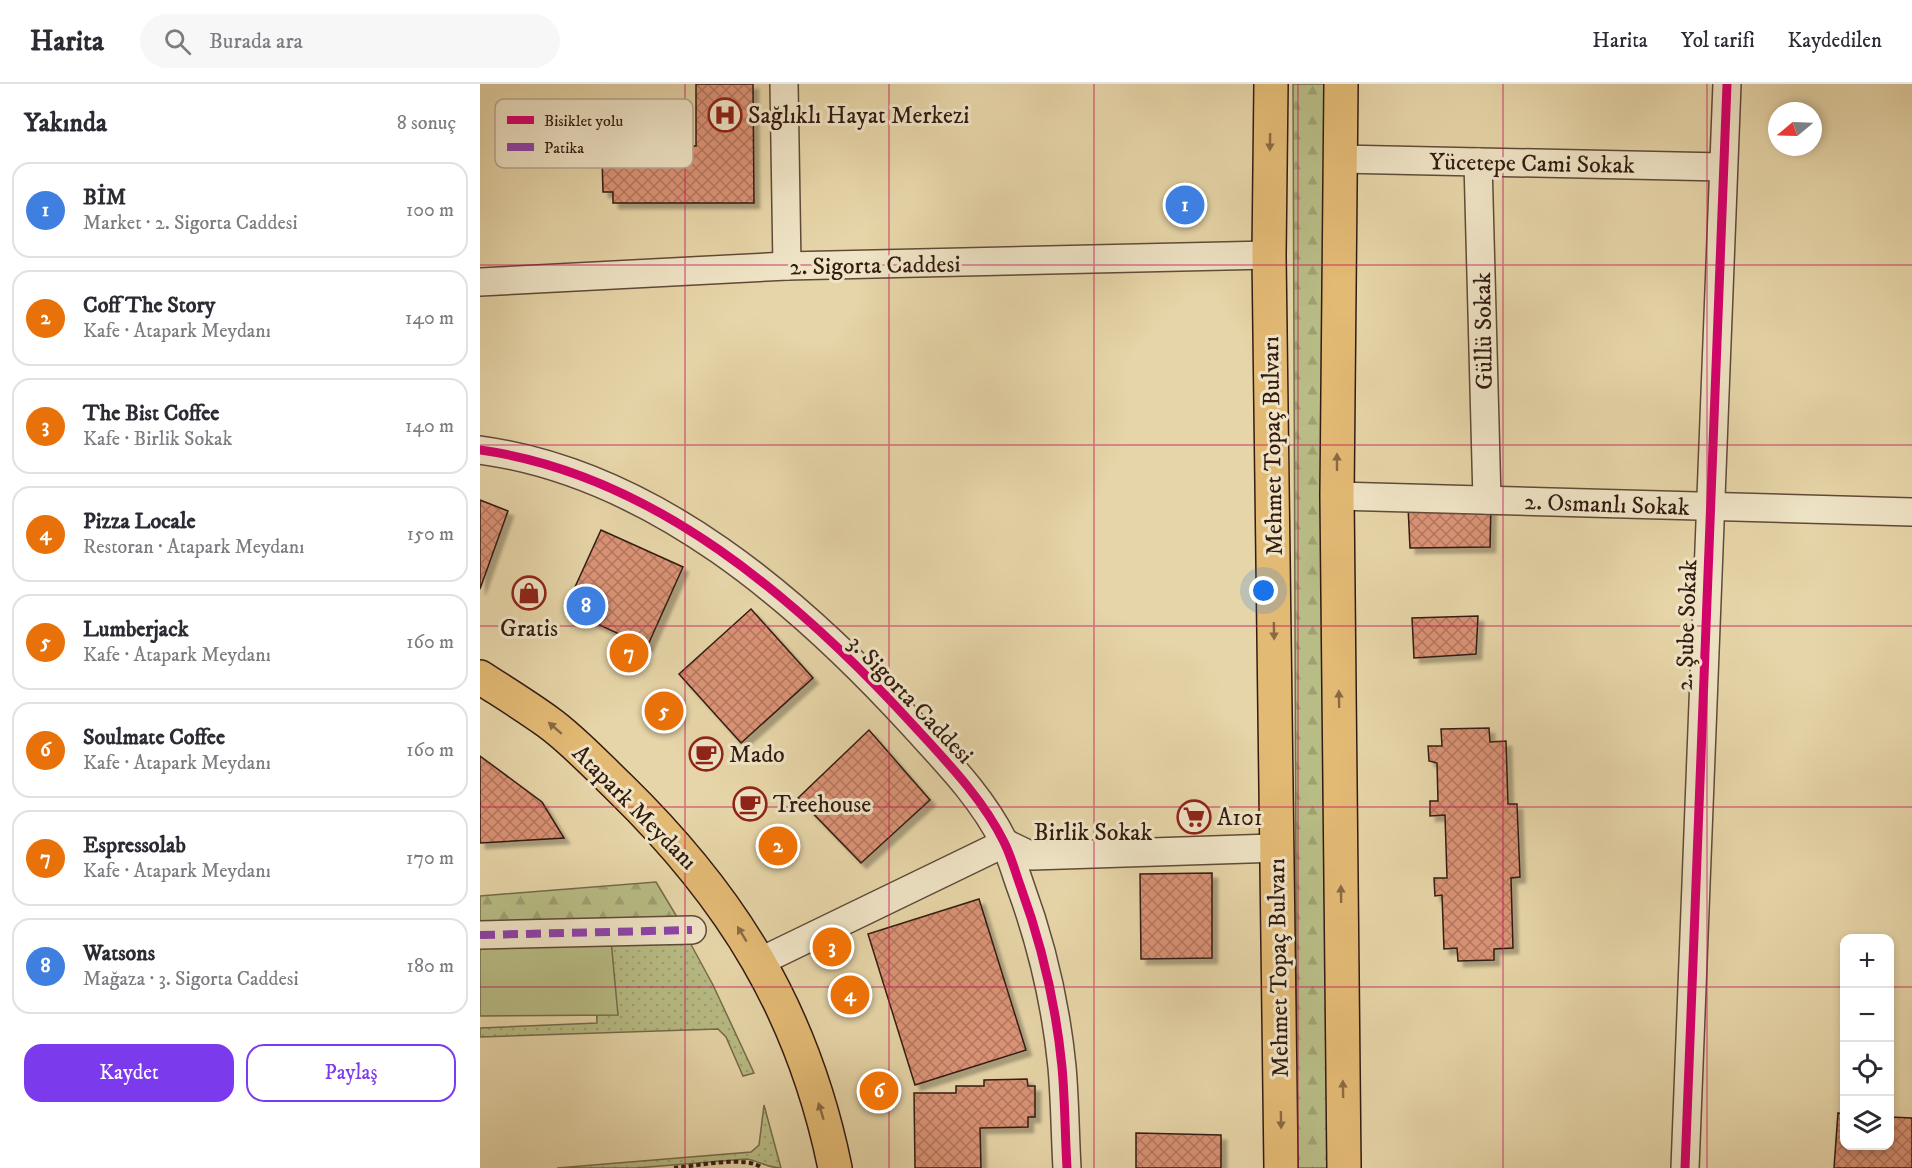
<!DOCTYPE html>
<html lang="tr">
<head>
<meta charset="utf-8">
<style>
  :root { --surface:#fff; --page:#f7f7f7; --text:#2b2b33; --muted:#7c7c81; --line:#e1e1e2; --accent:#7c3aed }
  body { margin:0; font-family:"IM FELL DW Pica",serif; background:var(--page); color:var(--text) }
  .controls { position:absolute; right:18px; bottom:18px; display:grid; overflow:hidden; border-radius:12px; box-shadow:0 3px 9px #0003 }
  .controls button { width:54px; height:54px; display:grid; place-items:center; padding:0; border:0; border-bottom:2px solid var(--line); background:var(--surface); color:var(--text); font:30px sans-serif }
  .compass { position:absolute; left:1288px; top:18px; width:54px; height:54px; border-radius:50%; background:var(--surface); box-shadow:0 3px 9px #0003; rotate:251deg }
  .you { position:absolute; left:784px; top:507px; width:21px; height:21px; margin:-15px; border:4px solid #fff; border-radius:50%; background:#1a73e8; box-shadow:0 0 0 9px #1a73e833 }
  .badge { display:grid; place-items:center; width:39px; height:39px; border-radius:50%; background:var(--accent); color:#fff; font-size:20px; font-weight:700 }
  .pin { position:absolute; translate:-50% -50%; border:3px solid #fff; box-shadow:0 2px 6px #0006 }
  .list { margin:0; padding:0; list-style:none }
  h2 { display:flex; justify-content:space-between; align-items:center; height:78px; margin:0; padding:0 24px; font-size:26px }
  h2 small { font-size:20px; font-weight:400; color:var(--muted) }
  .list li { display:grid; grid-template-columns:39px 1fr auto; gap:18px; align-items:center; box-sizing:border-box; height:96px; margin:0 12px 12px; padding:0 12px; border:2px solid var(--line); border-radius:18px }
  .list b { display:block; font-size:22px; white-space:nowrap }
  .list p { margin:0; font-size:20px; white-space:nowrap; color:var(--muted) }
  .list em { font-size:20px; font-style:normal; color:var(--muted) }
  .actions { display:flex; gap:12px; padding:18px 24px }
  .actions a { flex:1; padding:14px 0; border:2px solid var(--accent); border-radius:18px; text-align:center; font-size:21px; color:var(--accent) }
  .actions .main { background:var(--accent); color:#fff }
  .icon { flex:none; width:33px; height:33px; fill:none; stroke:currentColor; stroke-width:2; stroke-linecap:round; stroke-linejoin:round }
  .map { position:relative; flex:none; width:1432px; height:1084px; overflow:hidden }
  header { display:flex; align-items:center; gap:36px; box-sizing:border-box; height:84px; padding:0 30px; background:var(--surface); border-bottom:2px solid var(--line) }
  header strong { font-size:28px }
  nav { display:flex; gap:33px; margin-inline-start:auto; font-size:21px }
  .search { width:420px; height:54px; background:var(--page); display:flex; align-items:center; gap:15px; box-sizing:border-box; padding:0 21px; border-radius:33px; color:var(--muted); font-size:22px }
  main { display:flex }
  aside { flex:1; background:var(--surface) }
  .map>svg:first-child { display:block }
  .grass { fill:url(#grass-dots); stroke:#766c4c; stroke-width:1.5 }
  .forest { fill:url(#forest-firs); stroke:#766c4c; stroke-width:1.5 }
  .pitch { fill:#b8bc85; stroke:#766c4c; stroke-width:1.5 }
  .building { fill:url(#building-cross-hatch); stroke:#331b12; stroke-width:1.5; filter:url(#shadow) }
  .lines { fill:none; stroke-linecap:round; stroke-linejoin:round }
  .minor-casing { stroke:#604a38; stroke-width:30 }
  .major-casing { stroke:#331b12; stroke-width:36 }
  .path { stroke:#331b12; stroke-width:4; stroke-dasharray:4.5 3; stroke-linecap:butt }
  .minor { stroke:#efe4c6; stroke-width:27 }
  .major { stroke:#e3ba74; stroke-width:33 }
  .quiet { stroke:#8e44ad; stroke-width:8; stroke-dasharray:15 8; stroke-linecap:butt }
  .cycleway-casing { stroke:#efe4c6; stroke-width:13 }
  .cycleway { stroke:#d6006c; stroke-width:9 }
  .oneway { fill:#8b6a43 }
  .grid { fill:none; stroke:#c2185b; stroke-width:1.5; stroke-opacity:0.55 }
  .labels { text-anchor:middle; stroke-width:6; stroke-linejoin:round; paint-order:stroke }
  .poi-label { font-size:24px; fill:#331b12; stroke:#efe4c6; text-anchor:start }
  .street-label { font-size:24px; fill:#331b12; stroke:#efe4c6 }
  .key { fill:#efe4c6; stroke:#b7a890; stroke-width:1.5 }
  .key-label { font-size:16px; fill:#331b12 }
</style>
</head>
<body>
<header>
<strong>Harita</strong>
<div class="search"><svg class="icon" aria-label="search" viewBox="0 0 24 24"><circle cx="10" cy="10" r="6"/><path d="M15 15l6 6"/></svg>Burada ara</div>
<nav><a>Harita</a><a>Yol tarifi</a><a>Kaydedilen</a></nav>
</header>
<main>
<aside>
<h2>Yakında<small>8 sonuç</small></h2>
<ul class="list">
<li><span class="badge" style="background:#3f7fe0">1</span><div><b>BİM</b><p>Market · 2. Sigorta Caddesi</p></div><em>100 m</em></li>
<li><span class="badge" style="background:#e8710a">2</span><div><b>Coff The Story</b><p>Kafe · Atapark Meydanı</p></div><em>140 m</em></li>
<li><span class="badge" style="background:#e8710a">3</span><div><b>The Bist Coffee</b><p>Kafe · Birlik Sokak</p></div><em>140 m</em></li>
<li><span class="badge" style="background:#e8710a">4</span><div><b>Pizza Locale</b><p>Restoran · Atapark Meydanı</p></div><em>150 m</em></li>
<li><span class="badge" style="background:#e8710a">5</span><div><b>Lumberjack</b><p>Kafe · Atapark Meydanı</p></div><em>160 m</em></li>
<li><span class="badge" style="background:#e8710a">6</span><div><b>Soulmate Coffee</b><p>Kafe · Atapark Meydanı</p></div><em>160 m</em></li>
<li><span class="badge" style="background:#e8710a">7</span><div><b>Espressolab</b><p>Kafe · Atapark Meydanı</p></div><em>170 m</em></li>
<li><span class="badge" style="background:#3f7fe0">8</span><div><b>Watsons</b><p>Mağaza · 3. Sigorta Caddesi</p></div><em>180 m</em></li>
</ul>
<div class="actions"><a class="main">Kaydet</a><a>Paylaş</a></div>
</aside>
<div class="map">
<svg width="1432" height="1084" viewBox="0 0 1432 1084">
  <defs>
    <pattern id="grass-dots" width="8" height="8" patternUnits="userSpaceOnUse" patternTransform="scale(1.5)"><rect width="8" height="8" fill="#b8bc85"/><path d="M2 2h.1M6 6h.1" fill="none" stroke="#9fa172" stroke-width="1.8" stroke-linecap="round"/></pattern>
    <pattern id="forest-firs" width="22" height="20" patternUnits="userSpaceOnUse" patternTransform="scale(1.5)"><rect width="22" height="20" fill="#b8bc85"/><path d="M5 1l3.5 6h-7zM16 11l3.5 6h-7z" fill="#9fa172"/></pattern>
    <pattern id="building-cross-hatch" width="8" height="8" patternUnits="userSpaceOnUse" patternTransform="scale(1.5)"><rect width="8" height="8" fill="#db9376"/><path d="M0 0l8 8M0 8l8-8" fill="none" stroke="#b2775f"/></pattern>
    <filter id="shadow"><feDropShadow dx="5.5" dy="5.5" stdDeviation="1.5" flood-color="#0004"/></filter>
  </defs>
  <rect width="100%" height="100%" fill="#e6d5a8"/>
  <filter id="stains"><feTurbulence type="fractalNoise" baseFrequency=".00333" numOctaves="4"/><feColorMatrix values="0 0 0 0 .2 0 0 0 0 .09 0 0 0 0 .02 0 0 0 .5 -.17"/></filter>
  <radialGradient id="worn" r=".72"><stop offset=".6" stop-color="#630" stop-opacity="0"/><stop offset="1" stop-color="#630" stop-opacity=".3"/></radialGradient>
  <!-- grass -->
  <g class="grass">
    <path d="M208 855 233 901 274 989 263 992 246 953 238 945 0 953V944L117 939 114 856Z"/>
    <path d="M284 1021 301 1084C287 1084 280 1077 266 1075L156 1084H77L271 1068 279 1061Z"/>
  </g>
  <!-- forest -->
  <g class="forest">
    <path d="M813 0H845L849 1084H817Z"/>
    <path d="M176 798 197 833 0 860V812Z"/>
  </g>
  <!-- pitch -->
  <path class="pitch" d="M131 856 138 931 0 932V860Z"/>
  <!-- building -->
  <g class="building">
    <path d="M216 0H273L274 119H133V108H123L122 74H133V62H216Z"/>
    <path d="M0 416 28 427 0 505Z"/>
    <path d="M1011 421 1010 463 930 464 928 422Z"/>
    <path d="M121 446 203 483 167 563 85 525Z"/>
    <path d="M271 525 333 594 261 659 199 590Z"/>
    <path d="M998 532 996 570 934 574 932 534Z"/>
    <path d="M1009 644 1010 658 1026 657 1028 720H1037L1040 793 1031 794 1033 864 1014 865V876L978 877 977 864 964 865 962 811 955 812 954 794H967L965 731 950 732V717H958L957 679 949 677 948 662H962L961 645Z"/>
    <path d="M389 646 450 716 381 779 318 714Z"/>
    <path d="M0 672 62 718 84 754 0 759Z"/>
    <path d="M732 789V874L661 875 660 790Z"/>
    <path d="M499 815 546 966 435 1001 388 850Z"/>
    <path d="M547 995 548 1002H555V1033H548V1043L500 1044 501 1084H435L434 1009H476V1002H504V996Z"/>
    <path d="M1358 1029 1364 1030V1062H1410V1033L1432 1034V1084H1354Z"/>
    <path d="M656 1049 741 1051V1084H656Z"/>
  </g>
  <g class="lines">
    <!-- minor casing -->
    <g class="minor-casing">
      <g id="minor">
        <path d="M304 0 307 182"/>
        <path d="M860 75 1243 83"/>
        <path d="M998 78 1007 416"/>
        <path d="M0 198 307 182 789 171"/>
        <path d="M0 366C174 390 320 517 435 643 467 678 503 715 524 758 531 772 535 787 540 801 561 858 576 922 582 983 585 1016 585 1050 587 1084"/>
        <path d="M857 412 1432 428"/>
        <path d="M0 851 212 846"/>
        <path d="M279 878 525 759 552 772 796 764"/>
        <path d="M1205 1084 1247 0"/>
      </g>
    </g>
    <!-- major casing -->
    <g class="major-casing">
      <g id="major">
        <path d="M791 0 789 171 801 1084"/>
        <path d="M861 0 857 412 864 1084"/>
        <path d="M0 593C23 608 46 622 68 638 93 656 116 681 139 703 252 813 323 927 355 1084"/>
      </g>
    </g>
    <!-- path -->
    <path class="path" d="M194 1084C216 1082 267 1071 282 1084"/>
    <!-- minor -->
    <use href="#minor" class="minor"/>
    <!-- major -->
    <use href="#major" class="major"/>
    <!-- quiet -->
    <path class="quiet" d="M0 851 212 846"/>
    <!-- cycleway casing -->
    <g class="cycleway-casing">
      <g id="cycleway">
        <path d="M0 366C174 390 320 517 435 643 467 678 503 715 524 758 531 772 535 787 540 801 561 858 576 922 582 983 585 1016 585 1050 587 1084"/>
        <path d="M1205 1084 1247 0"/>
      </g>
    </g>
    <!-- cycleway -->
    <use href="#cycleway" class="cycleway"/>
  </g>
  <!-- one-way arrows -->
  <defs><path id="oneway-solid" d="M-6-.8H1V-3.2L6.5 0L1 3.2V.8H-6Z" transform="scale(1.5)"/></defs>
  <g class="oneway">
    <use href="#oneway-solid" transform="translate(790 58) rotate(91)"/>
    <use href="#oneway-solid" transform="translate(857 378) rotate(-90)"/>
    <use href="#oneway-solid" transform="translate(794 547) rotate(89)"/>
    <use href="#oneway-solid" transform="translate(859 615) rotate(-91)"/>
    <use href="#oneway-solid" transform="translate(75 644) rotate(-139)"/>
    <use href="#oneway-solid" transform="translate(861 810) rotate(-91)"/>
    <use href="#oneway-solid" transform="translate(262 850) rotate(-121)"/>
    <use href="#oneway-solid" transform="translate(863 1005) rotate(-91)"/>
    <use href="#oneway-solid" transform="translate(341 1027) rotate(-107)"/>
    <use href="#oneway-solid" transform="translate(801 1036) rotate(89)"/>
  </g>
  <!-- grid -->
  <path class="grid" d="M205 0V1084M409 0V1084M614 0V1084M818 0V1084M1023 0V1084M1227 0V1084M0 181H1432M0 361H1432M0 542H1432M0 723H1432M0 903H1364M1410 903H1432"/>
  <!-- icons -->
  <defs>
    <g id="hospital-ring" transform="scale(1.725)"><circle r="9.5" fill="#efe4c6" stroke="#8f2418" stroke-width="1.5"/><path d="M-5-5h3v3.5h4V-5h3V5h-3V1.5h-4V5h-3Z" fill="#8f2418"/></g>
    <g id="shop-ring" transform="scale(1.725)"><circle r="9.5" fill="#efe4c6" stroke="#8f2418" stroke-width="1.5"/><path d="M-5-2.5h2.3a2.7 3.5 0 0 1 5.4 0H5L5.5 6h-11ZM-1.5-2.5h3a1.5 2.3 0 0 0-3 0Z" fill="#8f2418"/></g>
    <g id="cafe-ring" transform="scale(1.725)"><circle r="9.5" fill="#efe4c6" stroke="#8f2418" stroke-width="1.5"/><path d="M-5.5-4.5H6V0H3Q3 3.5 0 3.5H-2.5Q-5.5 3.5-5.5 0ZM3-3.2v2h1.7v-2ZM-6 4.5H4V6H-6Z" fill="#8f2418"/></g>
    <g id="supermarket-ring" transform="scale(1.725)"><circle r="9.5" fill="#efe4c6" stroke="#8f2418" stroke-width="1.5"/><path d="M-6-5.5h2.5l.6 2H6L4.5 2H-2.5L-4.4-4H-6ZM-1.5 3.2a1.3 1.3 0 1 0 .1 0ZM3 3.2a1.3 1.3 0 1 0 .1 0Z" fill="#8f2418"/></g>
  </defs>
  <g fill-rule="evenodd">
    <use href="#hospital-ring" x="245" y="31"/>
    <use href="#shop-ring" x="49" y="509"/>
    <use href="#cafe-ring" x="226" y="670"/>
    <use href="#cafe-ring" x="270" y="720"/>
    <use href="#supermarket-ring" x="714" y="733"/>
  </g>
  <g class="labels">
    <!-- poi labels -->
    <g class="poi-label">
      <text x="268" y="39">Sağlıklı Hayat Merkezi</text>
      <text x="49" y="552" text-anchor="middle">Gratis</text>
      <text x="249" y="678">Mado</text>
      <text x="293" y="728">Treehouse</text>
      <text x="737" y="741">A101</text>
    </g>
    <!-- street labels -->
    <g class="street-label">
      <text transform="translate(1052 79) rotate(1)" y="8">Yücetepe Cami Sokak</text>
      <text transform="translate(395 181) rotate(-1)" y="8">2. Sigorta Caddesi</text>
      <text transform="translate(1003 247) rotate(-91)" y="8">Güllü Sokak</text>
      <text transform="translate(792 362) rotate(-91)" y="8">Mehmet Topaç Bulvarı</text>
      <text transform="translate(1127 420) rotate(2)" y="8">2. Osmanlı Sokak</text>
      <text transform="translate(1206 541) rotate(-88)" y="8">2. Şube Sokak</text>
      <text transform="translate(431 615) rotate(46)" y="8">3. Sigorta Caddesi</text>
      <text transform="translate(155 723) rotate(45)" y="8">Atapark Meydanı</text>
      <text x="613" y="756">Birlik Sokak</text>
      <text transform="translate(798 884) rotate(-91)" y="8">Mehmet Topaç Bulvarı</text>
    </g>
  </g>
  <!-- legend -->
  <rect x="15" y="15" width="198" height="69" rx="9" class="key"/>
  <rect x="27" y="32" width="27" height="8" fill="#d6006c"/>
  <rect x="27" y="59" width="27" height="8" fill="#8e44ad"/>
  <g class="key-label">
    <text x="64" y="42">Bisiklet yolu</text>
    <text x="64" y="69">Patika</text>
  </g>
  <rect width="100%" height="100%" filter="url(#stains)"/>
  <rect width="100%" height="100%" fill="url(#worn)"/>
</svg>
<div class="controls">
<button>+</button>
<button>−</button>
<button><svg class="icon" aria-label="locate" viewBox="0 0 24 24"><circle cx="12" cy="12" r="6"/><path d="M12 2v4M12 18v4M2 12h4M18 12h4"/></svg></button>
<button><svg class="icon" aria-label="layers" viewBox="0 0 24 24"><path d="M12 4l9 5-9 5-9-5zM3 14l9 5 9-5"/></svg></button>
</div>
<svg class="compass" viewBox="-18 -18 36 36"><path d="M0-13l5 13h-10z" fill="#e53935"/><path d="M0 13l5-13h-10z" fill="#7c7c81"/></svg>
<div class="you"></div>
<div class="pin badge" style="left:705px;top:121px;background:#3f7fe0">1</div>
<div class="pin badge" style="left:298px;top:762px;background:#e8710a">2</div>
<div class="pin badge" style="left:352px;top:863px;background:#e8710a">3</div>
<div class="pin badge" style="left:370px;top:911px;background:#e8710a">4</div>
<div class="pin badge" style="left:184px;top:627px;background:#e8710a">5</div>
<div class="pin badge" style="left:399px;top:1007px;background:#e8710a">6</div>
<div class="pin badge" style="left:149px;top:569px;background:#e8710a">7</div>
<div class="pin badge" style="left:106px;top:522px;background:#3f7fe0">8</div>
</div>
</main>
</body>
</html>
